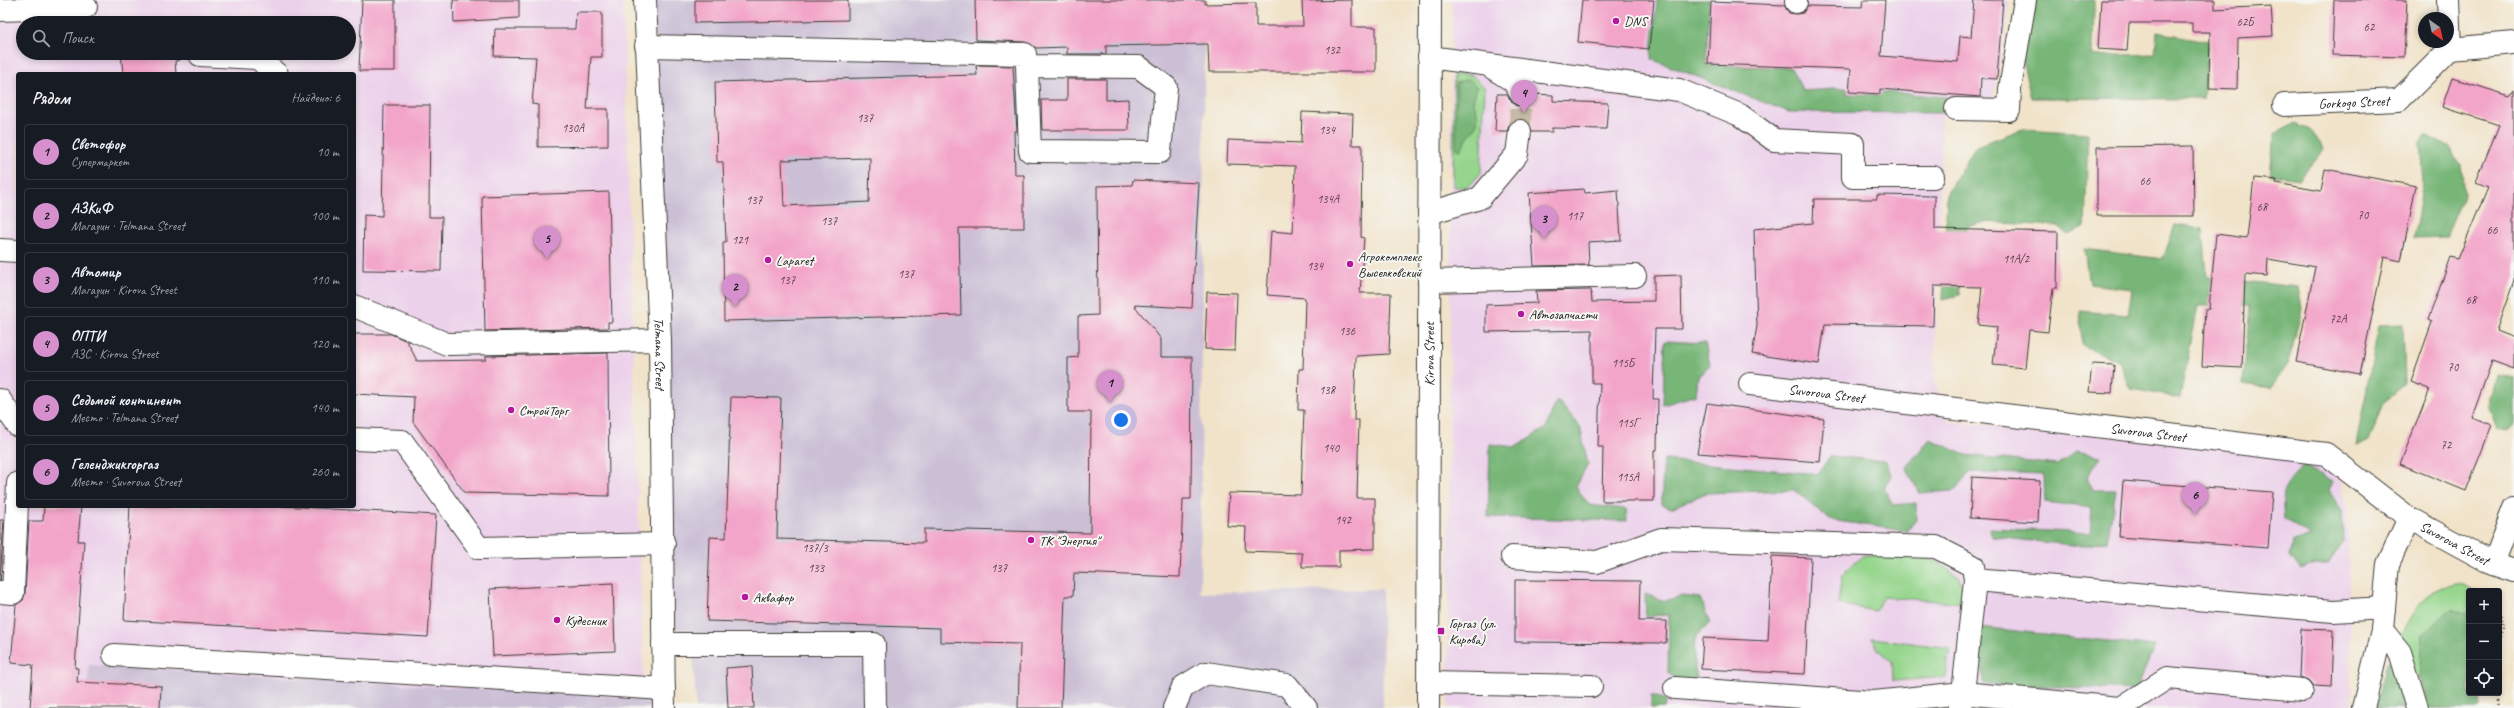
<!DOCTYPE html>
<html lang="ru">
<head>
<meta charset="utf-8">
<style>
  :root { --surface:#171b24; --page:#20242c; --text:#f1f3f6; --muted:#9ea1a6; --line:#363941; --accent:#d690ce }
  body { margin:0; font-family:Caveat,sans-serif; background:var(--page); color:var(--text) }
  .controls { position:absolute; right:12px; bottom:12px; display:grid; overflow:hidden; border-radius:4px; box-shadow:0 2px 6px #0003 }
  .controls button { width:36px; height:36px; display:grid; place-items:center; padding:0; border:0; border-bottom:1px solid var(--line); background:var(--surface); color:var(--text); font:20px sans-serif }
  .compass { position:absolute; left:2418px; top:12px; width:36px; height:36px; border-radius:50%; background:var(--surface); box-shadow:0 2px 6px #0003; rotate:146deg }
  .you { position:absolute; left:1121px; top:420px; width:14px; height:14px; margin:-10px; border:3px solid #fff; border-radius:50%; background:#1a73e8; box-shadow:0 0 0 6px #1a73e833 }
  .badge { display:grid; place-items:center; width:26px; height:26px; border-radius:50%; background:var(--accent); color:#111; font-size:13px; font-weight:700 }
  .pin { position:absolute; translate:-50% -33px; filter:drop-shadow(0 1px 2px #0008) }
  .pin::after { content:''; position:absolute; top:21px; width:14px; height:12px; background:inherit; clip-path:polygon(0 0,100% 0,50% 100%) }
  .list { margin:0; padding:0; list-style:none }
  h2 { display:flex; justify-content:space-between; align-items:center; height:52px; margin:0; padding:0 16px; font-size:17px }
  h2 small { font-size:13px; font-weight:400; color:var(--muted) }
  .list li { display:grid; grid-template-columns:26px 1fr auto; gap:12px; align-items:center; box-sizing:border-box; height:56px; margin:0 8px 8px; padding:0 8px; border:1px solid var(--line); border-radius:4px }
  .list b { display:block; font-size:15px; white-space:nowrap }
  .list p { margin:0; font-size:13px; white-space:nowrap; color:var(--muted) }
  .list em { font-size:13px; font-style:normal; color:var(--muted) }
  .icon { flex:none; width:22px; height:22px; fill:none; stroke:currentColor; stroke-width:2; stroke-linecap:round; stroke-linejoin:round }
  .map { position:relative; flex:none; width:2514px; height:708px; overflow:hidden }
  .search { position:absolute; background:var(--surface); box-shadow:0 2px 6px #0003; left:16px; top:16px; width:340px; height:44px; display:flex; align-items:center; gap:10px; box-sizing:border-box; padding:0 14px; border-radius:22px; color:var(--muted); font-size:15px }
  .panel { position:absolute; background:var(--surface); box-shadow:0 2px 6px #0003; left:16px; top:72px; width:340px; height:436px; border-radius:4px }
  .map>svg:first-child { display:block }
  .built { fill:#ecd1ea; fill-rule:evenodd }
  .industrial { fill:#cbbfd5 }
  .green { fill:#95d58c; stroke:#587854 }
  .forest { fill:#78b678; stroke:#4a694a }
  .building { fill:#f3a5c9; fill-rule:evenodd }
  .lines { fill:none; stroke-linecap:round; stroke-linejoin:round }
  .minor-tunnel { stroke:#c6bba6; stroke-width:22; stroke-dasharray:22 11; stroke-linecap:butt }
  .minor-casing { stroke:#3c3a36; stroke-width:24 }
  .major-casing { stroke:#3c3a36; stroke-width:24 }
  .path { stroke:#3c3a36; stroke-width:2.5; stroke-dasharray:1 3; stroke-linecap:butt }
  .minor { stroke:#fff; stroke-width:22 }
  .major { stroke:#fff; stroke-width:22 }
  .poi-dot { fill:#b5179e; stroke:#f6f6f2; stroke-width:1.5 }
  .labels { text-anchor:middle; stroke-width:4; stroke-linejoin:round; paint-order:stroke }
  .number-label { font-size:12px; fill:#523e47 }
  .poi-label { font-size:14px; fill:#1c1c1c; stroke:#f6f6f2; text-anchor:start }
  .street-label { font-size:14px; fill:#1c1c1c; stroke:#f6f6f2 }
</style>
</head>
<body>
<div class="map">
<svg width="2514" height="708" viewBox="0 0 2514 708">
  <rect width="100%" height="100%" fill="#f6f6f2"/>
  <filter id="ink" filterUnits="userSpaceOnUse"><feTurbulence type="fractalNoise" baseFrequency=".025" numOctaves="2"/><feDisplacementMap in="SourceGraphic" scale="8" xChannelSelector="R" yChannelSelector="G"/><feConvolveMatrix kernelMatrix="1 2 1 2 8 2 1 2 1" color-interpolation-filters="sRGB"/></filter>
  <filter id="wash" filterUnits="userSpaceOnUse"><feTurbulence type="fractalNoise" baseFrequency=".012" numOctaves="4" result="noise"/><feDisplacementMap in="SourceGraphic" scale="16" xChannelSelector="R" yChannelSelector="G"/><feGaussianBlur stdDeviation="0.9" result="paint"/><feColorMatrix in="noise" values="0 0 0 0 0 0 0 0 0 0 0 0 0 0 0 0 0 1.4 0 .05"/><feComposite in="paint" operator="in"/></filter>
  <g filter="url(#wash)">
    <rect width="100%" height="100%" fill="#f1e3c9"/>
    <!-- built -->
    <g class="built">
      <path d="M0 0H623L644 699 89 666 86 708H0ZM23 23H349V53H23ZM18 74H354V506H18Z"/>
      <path d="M1452 0H2009L2006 31 1990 114 1942 116 1934 379 1949 421 2337 457 2347 508 2352 708H1448Z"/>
    </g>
    <!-- industrial -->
    <g class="industrial">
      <path d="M654 0H1205L1200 593 1382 589 1383 708H696L692 634 680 632 672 623Z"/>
      <path d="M89 665 644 699 654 708H86Z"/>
    </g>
    <!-- green -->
    <g class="green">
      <path d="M1454 74 1472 75 1485 88 1481 173 1468 187H1453Z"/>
      <path d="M1893 551 1933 559 1959 577 1966 603 1883 597 1875 611 1838 604 1842 575 1862 556Z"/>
      <path d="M2462 583 2476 591H2469V615L2451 609 2420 680 2399 638C2416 606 2424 589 2462 583Z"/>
      <path d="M1872 638 1950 648 1945 677 1893 681 1892 661 1878 650Z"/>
    </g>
    <!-- forest -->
    <g class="forest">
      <path d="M1657 0H1709L1706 65 1791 68 1803 91 1847 88V94L1881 95 1882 92 1946 97 1943 113 1789 112 1651 59Z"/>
      <path d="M2036 0H2094L2093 56 2155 54 2157 32 2208 41 2203 99 2031 98 2022 60Z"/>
      <path d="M1469 79 1477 87 1473 102C1486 128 1468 129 1461 150L1456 148V83Z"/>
      <path d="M2295 123 2310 129 2324 149 2299 179 2270 175 2274 135Z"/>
      <path d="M2023 129 2088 133 2085 227 2068 235 2057 226 1985 222 1966 227 1959 295 1943 299 1947 193 1976 146Z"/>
      <path d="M2426 135 2449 146 2461 165 2464 194 2446 237 2414 238 2423 183 2420 143Z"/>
      <path d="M2175 225 2203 229 2207 277 2298 287 2302 309 2288 364 2271 388 2243 384 2250 306H2198L2180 398 2131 389 2119 361 2082 345 2080 311 2128 315 2132 289 2089 284 2084 249 2163 259Z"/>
      <path d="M2403 324 2405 384 2383 403 2369 442 2356 445 2379 325Z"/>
      <path d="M1665 341 1705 343 1710 365 1698 377 1696 395 1663 405Z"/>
      <path d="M2496 375 2514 378V425L2509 430 2497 428 2488 406Z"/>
      <path d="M1557 400 1580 426 1588 464 1576 487 1589 505 1626 509 1627 521 1488 517 1490 444 1516 447 1546 428Z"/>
      <path d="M1930 439 1966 455 2057 465 2076 451 2101 456 2087 477 2093 490H2116L2107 541 2082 546 1993 537 1989 528 2090 533 2092 508 2045 502 2044 475 1970 472 1955 491 1919 493 1906 467Z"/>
      <path d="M1830 456 1885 461 1892 476 1884 488 1893 505 1916 503V520L1907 531 1830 520 1795 490 1706 493 1671 508 1661 504 1664 460 1818 474Z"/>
      <path d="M2304 466 2333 481 2329 491 2342 511 2343 542 2328 564H2314L2301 570 2290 556 2293 542 2311 536 2284 519C2281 493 2284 482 2304 466Z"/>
      <path d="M1645 594 1665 601 1682 596 1700 598 1710 623 1695 638 1694 662 1697 679 1681 682 1668 673 1669 615 1646 616Z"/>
      <path d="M2451 609 2469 615V693H2479L2480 708H2427L2420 680 2423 634Z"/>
      <path d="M1979 627 2155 646 2136 690 1984 684Z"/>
      <path d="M2392 661 2410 708H2375L2386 663Z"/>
      <path d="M1651 695 1666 700 1664 708H1651Z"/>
    </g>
    <g id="blocks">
      <!-- building -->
      <g class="building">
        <path d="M362 0H395V71H359Z"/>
        <path d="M453 0H519V18L454 22Z"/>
        <path d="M695 0H848V20L695 23Z"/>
        <path d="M975 0H1205V4L1256 3V26H1303L1302 1 1352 0V27H1376V72H1209L1208 44 1106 46V54H1067V47L1036 48 1025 42 976 40Z"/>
        <path d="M1582 0H1654L1649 49 1578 42Z"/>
        <path d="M1863 0H1885L1881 56 1958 62 1960 36 1971 37 1974 0H2003L1997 79 1981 78 1980 97 1880 89V94L1849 92 1851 69 1708 64 1711 2 1784 5 1789 13 1796 14 1803 13 1807 6 1862 7Z"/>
        <path d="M2101 0H2215V9L2271 6 2273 36 2238 38 2237 89 2209 88 2210 32H2192V23H2129L2127 51 2098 49Z"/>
        <path d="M2334 0H2407L2404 57 2332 55Z"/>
        <path d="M576 12H602V57H591L587 109H608V146L538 147V105L532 104 536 57 494 56 495 29H575Z"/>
        <path d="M174 19 175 23H142Z"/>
        <path d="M121 53H179L180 60 175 61 176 74H123Z"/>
        <path d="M976 65 1013 66 1017 131H1014L1015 175H1024V228H959L961 315 724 321 723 242H726L723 162H717L715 82 977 75ZM870 158 869 202 784 206 782 160Z"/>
        <path d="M2452 78 2510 96 2514 90V280L2496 331 2514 338V369L2492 361 2472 417 2492 425 2466 491 2400 464 2430 389 2411 382 2432 322 2428 320 2451 257 2458 259 2488 187 2476 182 2499 125 2442 107Z"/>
        <path d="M1067 79H1106V100L1128 99 1129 130H1042L1041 100H1067Z"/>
        <path d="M1497 94H1506L1515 105 1521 106 1528 104 1533 94 1553 95V101L1608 103 1606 129 1552 128V132H1532L1528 121 1521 119 1510 123 1507 131H1495Z"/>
        <path d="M384 105H430L429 217H442L441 271 363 270 364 215 382 216Z"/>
        <path d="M1302 112 1353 114 1352 145H1362L1361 237 1364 238 1360 293H1391L1389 354 1356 356 1354 420H1359L1357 498H1375V549L1339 550V567H1302V553L1245 551 1246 527 1227 526 1229 493 1301 495 1304 410H1298L1299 369H1303L1305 298 1267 295 1271 231 1293 233 1295 166 1227 164 1228 140 1301 143Z"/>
        <path d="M2193 146 2194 216H2097V147Z"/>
        <path d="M2325 169 2416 186 2401 261 2384 257 2360 374 2296 362 2315 267 2268 259 2267 276 2245 274 2242 368 2202 366 2205 309H2209L2216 234 2247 238 2254 178 2277 180 2276 183 2321 191Z"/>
        <path d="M1133 180 1199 183 1192 308 1134 305 1161 339V357H1192L1191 499H1183L1180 577 1074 573 1073 596H1065L1061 708H1018L1020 644 940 642V628L707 621 710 537 726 538 731 397 781 398 777 539 924 543V529L1090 533 1091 412H1068V358L1078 357V316L1098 315 1097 186 1132 185Z"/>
        <path d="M1584 189 1585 193 1618 190 1621 240 1588 242 1589 265 1534 266 1529 193Z"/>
        <path d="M609 192 612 322H608V328L485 331 482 196Z"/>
        <path d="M1877 195 1935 196V229L2058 232 2057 288H2053L2048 332 2029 330 2025 368 1993 365 1997 327 1978 325 1982 287 1934 286 1933 326 1825 324 1819 364 1752 354 1757 326 1754 229 1813 223 1814 199H1877Z"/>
        <path d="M1681 275 1682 329H1655L1653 399H1658L1657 450H1654V501H1602L1603 447H1598L1600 383H1592V330L1486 332V305L1537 303 1536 291 1591 290 1592 302 1654 301V276Z"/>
        <path d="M1207 292 1237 293 1235 350 1205 349Z"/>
        <path d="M354 334H391L407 341 417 361 486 360V356L608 353 609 496 465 493 413 422 414 397 354 394Z"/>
        <path d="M2092 364 2114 365 2112 393 2089 392Z"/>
        <path d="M1707 403 1824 419 1820 462 1697 453Z"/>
        <path d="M1972 477 2040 481 2038 522 1970 518Z"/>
        <path d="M2123 481 2272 492 2268 548 2119 537Z"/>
        <path d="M44 506H81L78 541H84L75 668H78L77 682 161 686 160 708H30L33 665 11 663 16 605 23 600 25 594 29 521H43Z"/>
        <path d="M130 506H281L436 515 428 637 124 620Z"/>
        <path d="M0 520H4L0 580Z"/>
        <path d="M1772 556 1811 558 1805 674 1701 669 1703 638 1768 641Z"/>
        <path d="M1515 580 1640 581 1639 621H1667L1666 643 1515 642Z"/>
        <path d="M613 583 615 651 493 656 490 589Z"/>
        <path d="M2301 629 2334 630 2332 687 2314 686 2309 680 2299 677Z"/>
        <path d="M752 666 754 708H728L726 668Z"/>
      </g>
    </g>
  </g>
  <g filter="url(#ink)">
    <use href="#blocks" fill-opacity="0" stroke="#3c3a36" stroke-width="1"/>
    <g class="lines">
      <!-- minor-tunnel -->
      <path class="minor-tunnel" d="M1520 131 1521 94"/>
      <!-- minor casing -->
      <g class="minor-casing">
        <g id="minor">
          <path id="s1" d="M645 0 660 340 664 708"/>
          <path d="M1796 2V0"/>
          <path d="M0 10 86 7"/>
          <path d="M646 46 1025 54 1027 66 1139 67 1166 87 1160 152 1030 151 1027 66"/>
          <path d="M2450 49 2514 43"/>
          <path d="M200 55 257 58 277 74"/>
          <path d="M1429 57 1679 90 1740 115 1774 140 1853 144V177H1933"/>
          <path d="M1491 67 1513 81 1521 94"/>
          <path id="s2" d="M2284 105 2399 100 2450 49 2448 0"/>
          <path d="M1956 109 2009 110 2010 89 2025 0"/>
          <path d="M1429 213 1480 198 1517 154 1520 131"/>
          <path d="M0 250 18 251"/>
          <path d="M1429 281 1635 276"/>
          <path d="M354 306 447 344 660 340"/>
          <path id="s3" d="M1750 384 2326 454 2409 518 2493 564 2514 571"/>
          <path d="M0 400 18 426"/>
          <path d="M354 439 402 441 479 548 664 544"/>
          <path d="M1512 557 1597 562 1661 539 1936 547 1973 566 1975 580"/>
          <path d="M2493 564 2514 508"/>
          <path d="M0 592 13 593 18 483"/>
          <path d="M2382 630 2400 652 2417 708"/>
          <path d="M663 644H874L875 708"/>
          <path d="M114 655 664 689"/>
          <path d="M1429 683 1591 686"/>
          <path d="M1675 688 1874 702V708"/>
          <path d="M1874 702 1963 693 1975 580 2333 611 2384 608"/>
          <path d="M1960 707 1963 693 2119 708"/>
          <path d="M1174 708 1183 687 1206 673 1287 685 1306 708"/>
          <path d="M2121 708 2167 678 2302 690"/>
          <path d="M2363 708 2382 630 2388 564 2409 518"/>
        </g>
      </g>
      <!-- major casing -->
      <g class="major-casing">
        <g id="major">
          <path id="s4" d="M1428 708 1430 0"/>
        </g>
      </g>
      <!-- path -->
      <g class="path">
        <path d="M2499 604 2502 627 2499 644"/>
        <path d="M2496 693 2498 708"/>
      </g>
      <!-- minor -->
      <use href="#minor" class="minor"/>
      <!-- major -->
      <use href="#major" class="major"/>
    </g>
  </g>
  <!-- markers -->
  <g class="poi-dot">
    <circle cx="1616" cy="21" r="4"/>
    <circle cx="768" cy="260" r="4"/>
    <circle cx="1350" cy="264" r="4"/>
    <circle cx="1521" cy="314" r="4"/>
    <circle cx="511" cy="410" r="4"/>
    <circle cx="1031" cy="540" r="4"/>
    <circle cx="745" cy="597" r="4"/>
    <circle cx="557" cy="620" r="4"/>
    <rect x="1437" y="627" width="8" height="8" rx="2"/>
  </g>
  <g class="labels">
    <!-- number labels -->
    <g class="number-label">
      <text x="2245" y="26">62Б</text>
      <text x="2369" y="31">62</text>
      <text x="1332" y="54">132</text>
      <text x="865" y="122">137</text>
      <text x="573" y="132">130А</text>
      <text x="1327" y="134">134</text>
      <text x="2145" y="185">66</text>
      <text x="1328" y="203">134А</text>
      <text x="754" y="204">137</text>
      <text x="2262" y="211">68</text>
      <text x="2363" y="219">70</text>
      <text x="1575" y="220">117</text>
      <text x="829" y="225">137</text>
      <text x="2492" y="234">66</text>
      <text x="740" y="244">121</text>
      <text x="2016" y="263">11А/2</text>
      <text x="1315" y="270">134</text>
      <text x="906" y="278">137</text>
      <text x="787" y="284">137</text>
      <text x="2471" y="304">68</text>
      <text x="2338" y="323">72А</text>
      <text x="1347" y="335">136</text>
      <text x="1623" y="367">115Б</text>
      <text x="2453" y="371">70</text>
      <text x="1327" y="394">138</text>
      <text x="1628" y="427">115Г</text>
      <text x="2446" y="449">72</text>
      <text x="1331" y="452">140</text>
      <text x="1628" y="481">115А</text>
      <text x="1343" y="524">142</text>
      <text x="815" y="552">137/3</text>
      <text x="816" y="572">133</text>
      <text x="999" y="572">137</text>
    </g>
    <!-- poi labels -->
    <g class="poi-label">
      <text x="1624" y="26">DNS</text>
      <text x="1358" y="261">Агрокомплекс<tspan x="1358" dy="16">Выселковский</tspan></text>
      <text x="776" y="265">Laparet</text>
      <text x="1529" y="319">Автозапчасти</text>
      <text x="519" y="415">СтройТорг</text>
      <text x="1039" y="545">ТК "Энергия"</text>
      <text x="753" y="602">Аквафор</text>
      <text x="565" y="625">Кудесник</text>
      <text x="1449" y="628">Горгаз (ул.<tspan x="1449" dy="16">Кирова)</tspan></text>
    </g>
    <!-- street labels -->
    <g class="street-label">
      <text dy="5" stroke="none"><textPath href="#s2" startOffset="70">Gorkogo Street</textPath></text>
      <text dy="5" stroke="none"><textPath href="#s1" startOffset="354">Telmana Street</textPath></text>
      <text dy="5" stroke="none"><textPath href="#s4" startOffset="354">Kirova Street</textPath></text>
      <text dy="5" stroke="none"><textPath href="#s3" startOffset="77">Suvorova Street</textPath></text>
      <text dy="5" stroke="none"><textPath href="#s3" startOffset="401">Suvorova Street</textPath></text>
      <text dy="5" stroke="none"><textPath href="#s3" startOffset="737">Suvorova Street</textPath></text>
    </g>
  </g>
</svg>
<div class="controls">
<button>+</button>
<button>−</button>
<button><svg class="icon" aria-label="locate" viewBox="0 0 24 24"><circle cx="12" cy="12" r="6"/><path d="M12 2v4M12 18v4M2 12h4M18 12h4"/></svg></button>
</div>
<svg class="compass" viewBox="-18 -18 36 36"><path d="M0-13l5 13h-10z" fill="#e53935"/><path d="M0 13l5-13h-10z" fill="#9ea1a6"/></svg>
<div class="you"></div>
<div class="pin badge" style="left:1110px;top:403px">1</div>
<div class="pin badge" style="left:735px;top:307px">2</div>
<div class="pin badge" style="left:1544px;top:239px">3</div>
<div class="pin badge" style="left:1524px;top:113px">4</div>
<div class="pin badge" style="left:547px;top:259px">5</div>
<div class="pin badge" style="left:2195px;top:515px">6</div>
<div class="search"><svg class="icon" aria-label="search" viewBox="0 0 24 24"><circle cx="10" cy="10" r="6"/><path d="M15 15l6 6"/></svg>Поиск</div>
<section class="panel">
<h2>Рядом<small>Найдено: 6</small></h2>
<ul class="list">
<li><span class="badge">1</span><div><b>Светофор</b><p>Супермаркет</p></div><em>10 m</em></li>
<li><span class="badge">2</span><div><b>АЗКиФ</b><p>Магазин · Telmana Street</p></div><em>100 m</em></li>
<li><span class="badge">3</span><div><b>Автомир</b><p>Магазин · Kirova Street</p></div><em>110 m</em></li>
<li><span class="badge">4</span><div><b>ОПТИ</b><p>АЗС · Kirova Street</p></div><em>120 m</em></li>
<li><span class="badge">5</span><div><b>Седьмой континент</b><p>Место · Telmana Street</p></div><em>140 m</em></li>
<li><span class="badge">6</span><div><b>Геленджикгоргаз</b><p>Место · Suvorova Street</p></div><em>260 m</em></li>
</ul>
</section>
</div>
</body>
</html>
